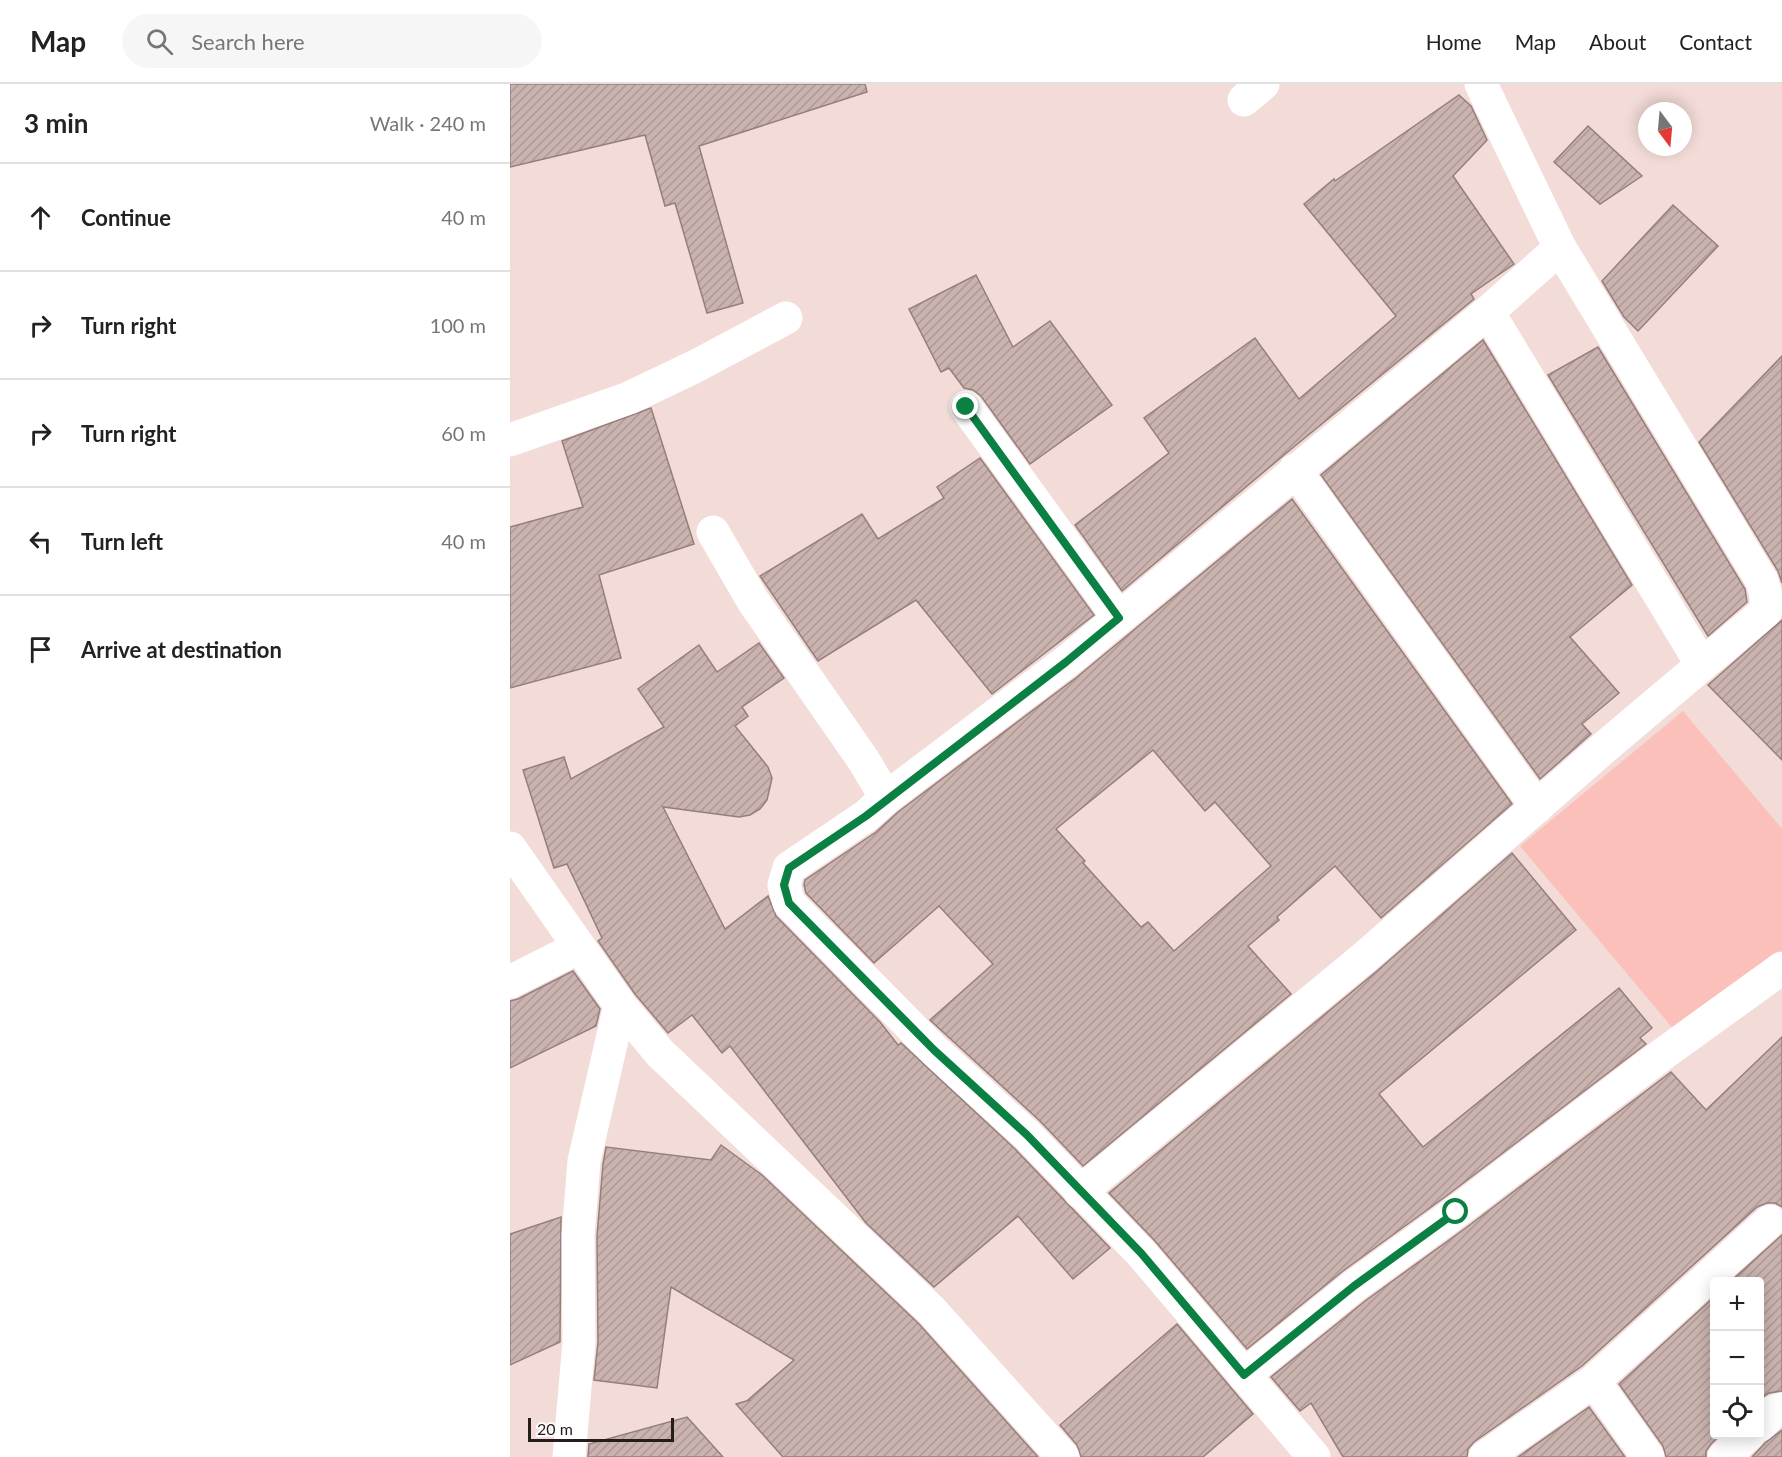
<!DOCTYPE html>
<html lang="en">
<head>
<meta charset="utf-8">
<style>
  :root { --surface:#fff; --page:#f6f6f6; --text:#222; --muted:#767676; --line:#e0e0e0 }
  body { margin:0; font-family:Lato,sans-serif; background:var(--page); color:var(--text) }
  .controls { position:absolute; right:18px; bottom:18px; display:grid; overflow:hidden; border-radius:6px; box-shadow:0 3px 15px #0003 }
  .controls button { width:54px; height:54px; display:grid; place-items:center; padding:0; border:0; border-bottom:2px solid var(--line); background:var(--surface); color:var(--text); font:30px sans-serif }
  .compass { position:absolute; left:1128px; top:18px; width:54px; height:54px; border-radius:50%; background:var(--surface); box-shadow:0 3px 15px #0003; rotate:164deg }
  .scale { position:absolute; left:18px; bottom:15px; width:146px; box-sizing:border-box; padding-left:6px; border:3px solid #251c1b; border-top:0; font-size:16px; line-height:21px; white-space:nowrap; color:#251c1b; -webkit-text-stroke:4px #fff; paint-order:stroke }
  .stop { position:absolute; width:18px; height:18px; margin:-14px; border:4px solid #0b8043; border-radius:50%; background:#fff }
  .stop.end { background:#0b8043; border-color:#fff; box-shadow:0 2px 6px #0008 }
  .list { margin:0; padding:0; list-style:none }
  h2 { display:flex; justify-content:space-between; align-items:center; height:78px; margin:0; padding:0 24px; font-size:26px }
  h2 small { font-size:20px; font-weight:400; color:var(--muted) }
  .list li { display:grid; grid-template-columns:39px 1fr auto; gap:18px; align-items:center; box-sizing:border-box; height:108px; padding:0 24px; border-top:2px solid var(--line) }
  .list b { display:block; font-size:22px; white-space:nowrap }
  .list em { font-size:20px; font-style:normal; color:var(--muted) }
  .icon { flex:none; width:33px; height:33px; fill:none; stroke:currentColor; stroke-width:2; stroke-linecap:round; stroke-linejoin:round }
  .map { position:relative; flex:none; width:1272px; height:1373px; overflow:hidden }
  header { display:flex; align-items:center; gap:36px; box-sizing:border-box; height:84px; padding:0 30px; background:var(--surface); border-bottom:2px solid var(--line) }
  header strong { font-size:28px }
  nav { display:flex; gap:33px; margin-inline-start:auto; font-size:21px }
  .search { width:420px; height:54px; background:var(--page); display:flex; align-items:center; gap:15px; box-sizing:border-box; padding:0 21px; border-radius:33px; color:var(--muted); font-size:22px }
  main { display:flex }
  aside { flex:1; background:var(--surface) }
  .map>svg:first-child { display:block }
  .green { fill:#fbc0b9 }
  .building { fill:url(#building-hatch); stroke:#957f7c; stroke-width:1.5; fill-rule:evenodd }
  .lines { fill:none; stroke-linecap:round; stroke-linejoin:round }
  .minor { stroke:#fff; stroke-width:33 }
  .route { stroke:#0b8043; stroke-width:8 }
</style>
</head>
<body>
<header>
<strong>Map</strong>
<div class="search"><svg class="icon" aria-label="search" viewBox="0 0 24 24"><circle cx="10" cy="10" r="6"/><path d="M15 15l6 6"/></svg>Search here</div>
<nav><a>Home</a><a>Map</a><a>About</a><a>Contact</a></nav>
</header>
<main>
<aside>
<h2>3 min<small>Walk · 240 m</small></h2>
<ul class="list">
<li><svg class="icon" aria-label="ahead" viewBox="0 0 24 24"><path d="M12 20V5M6 11l6-6 6 6"/></svg><div><b>Continue</b></div><em>40 m</em></li>
<li><svg class="icon" aria-label="right" viewBox="0 0 24 24"><path d="M7 20v-9h11M14 6l5 5-5 5"/></svg><div><b>Turn right</b></div><em>100 m</em></li>
<li><svg class="icon" aria-label="right" viewBox="0 0 24 24"><path d="M7 20v-9h11M14 6l5 5-5 5"/></svg><div><b>Turn right</b></div><em>60 m</em></li>
<li><svg class="icon" aria-label="left" viewBox="0 0 24 24"><path d="M17 20v-9H6M10 6l-5 5 5 5"/></svg><div><b>Turn left</b></div><em>40 m</em></li>
<li><svg class="icon" aria-label="arrive" viewBox="0 0 24 24"><path d="M6 21V4h12l-3 4 3 4H6"/></svg><div><b>Arrive at destination</b></div></li>
</ul>
</aside>
<div class="map">
<svg width="1272" height="1373" viewBox="0 0 1272 1373">
  <defs>
    <pattern id="building-hatch" width="6" height="6" patternUnits="userSpaceOnUse" patternTransform="scale(1.5)"><rect width="6" height="6" fill="#cab3af"/><path d="M-1 1l2-2M0 6l6-6M5 7l2-2" fill="none" stroke="#ad9996"/></pattern>
  </defs>
  <rect width="100%" height="100%" fill="#f3dbd7"/>
  <!-- green -->
  <path class="green" d="M1173 627 1272 745V880L1176 960 1010 762Z"/>
  <!-- building -->
  <g class="building">
    <path d="M0 0H355L357 8 189 62 233 219 197 229 165 119 155 122 135 51 0 83Z"/>
    <path d="M949 11 961 22 977 56 943 92 1004 180 961 210 964 215 774 371 612 507 565 441 659 369 634 334 745 254 789 315 886 232 794 120 824 95 825 97Z"/>
    <path d="M1078 42 1132 92 1090 120 1044 78Z"/>
    <path d="M1163 121 1208 162 1128 247 1114 233 1092 197Z"/>
    <path d="M466 191 503 263 540 237 602 321 520 380 471 312 463 306 454 304 439 284 431 288 399 225Z"/>
    <path d="M973 256 1122 501 1060 553 1109 609 1072 640 1081 650 1030 695 811 391Z"/>
    <path d="M1088 263 1235 505 1237 518 1198 552 1038 291Z"/>
    <path d="M1272 272V499L1268 487 1189 358Z"/>
    <path d="M141 324 184 460 89 491 111 574 0 604V443L73 423 52 357Z"/>
    <path d="M470 374 584 531 482 610 406 516 308 577 250 492 352 430 368 455 434 414 427 403Z"/>
    <path d="M782 415 1002 720 871 834 825 782 767 833 769 836 738 862 781 910 573 1082 530 1037 420 936 483 880 429 822 364 879 296 809 294 801 295 796 366 748 388 728 567 593ZM643 666 695 727 705 718 761 782 664 867 638 838 631 843 573 779 575 777 546 745Z"/>
    <path d="M1272 536V676L1198 601Z"/>
    <path d="M249 559 274 594 232 623 238 632 225 642 258 683 262 694 257 716 250 725 240 731 229 733 153 723 215 845 258 812 266 832 370 938 388 961 391 959 504 1064 600 1164 563 1195 508 1132 424 1203 356 1139 220 962 212 969 182 931 158 949 125 910 88 857 92 854 57 780 44 784 13 686 54 673 61 695 154 643 128 605 189 561 207 588Z"/>
    <path d="M1002 769 1066 846 869 1010 913 1063 1109 904 1142 944 1130 954 1136 960 935 1113 833 1187 737 1265 645 1157 599 1109 867 887Z"/>
    <path d="M63 887 90 925 86 942 0 984V917L8 915Z"/>
    <path d="M1272 953V1123L1265 1119H1257L1247 1123 1072 1282 964 1358 958 1365 957 1373H833L801 1319 790 1327 761 1293 855 1217 957 1143 1161 988 1196 1026Z"/>
    <path d="M211 1061 252 1091 409 1240 528 1373H273L226 1320 240 1316H238L284 1276 161 1203 147 1304 84 1296 88 1258 87 1152 93 1080 96 1063 201 1076Z"/>
    <path d="M51 1133 50 1258 0 1281V1150Z"/>
    <path d="M1272 1151V1307L1259 1309 1250 1315V1197H1221Z"/>
    <path d="M1204 1213V1350H1211L1201 1360 1196 1367V1373H1156L1153 1362 1109 1300Z"/>
    <path d="M667 1240 743 1330 693 1373H571L567 1361 550 1341Z"/>
    <path d="M1079 1323 1115 1373H1008Z"/>
    <path d="M177 1333 213 1373H78L79 1360Z"/>
    <path d="M1272 1346V1373H1242L1255 1359Z"/>
  </g>
  <g class="lines">
    <!-- minor -->
    <g class="minor">
      <path d="M734 16 753 0"/>
      <path d="M978 228 1192 581"/>
      <path d="M456 323 609 534"/>
      <path d="M0 356 119 314 184 283 276 234"/>
      <path d="M785 386 1027 723"/>
      <path d="M203 448 243 517 354 677 376 714 356 732 279 784 274 801 279 819 424 966 517 1051 631 1169 804 1373"/>
      <path d="M376 714 556 578 978 228 1050 164"/>
      <path d="M0 764 110 921 150 969 422 1227 553 1373"/>
      <path d="M0 898 69 863"/>
      <path d="M570 1108 855 873 1096 662 1256 527V511L1252 497 1050 164 971 0"/>
      <path d="M734 1291 844 1202 946 1128 1153 970 1272 884"/>
      <path d="M1084 1297 1138 1373"/>
      <path d="M1250 1341 1264 1327 1272 1325"/>
      <path d="M59 1373 69 1258 68 1151 74 1077 110 921"/>
      <path d="M975 1373 1084 1297 1260 1137"/>
      <path d="M1214 1373 1239 1350"/>
    </g>
  </g>
  <g class="lines">
    <!-- route -->
    <path class="route" d="M456 323 609 534 556 578 356 732 279 784 274 801 279 819 424 966 517 1051 631 1169 734 1291 844 1202 946 1128"/>
  </g>
</svg>
<div class="controls">
<button>+</button>
<button>−</button>
<button><svg class="icon" aria-label="locate" viewBox="0 0 24 24"><circle cx="12" cy="12" r="6"/><path d="M12 2v4M12 18v4M2 12h4M18 12h4"/></svg></button>
</div>
<svg class="compass" viewBox="-18 -18 36 36"><path d="M0-13l5 13h-10z" fill="#e53935"/><path d="M0 13l5-13h-10z" fill="#767676"/></svg>
<div class="scale">20 m</div>
<div class="stop" style="left:946px;top:1128px"></div>
<div class="stop end" style="left:456px;top:323px"></div>
</div>
</main>
</body>
</html>
